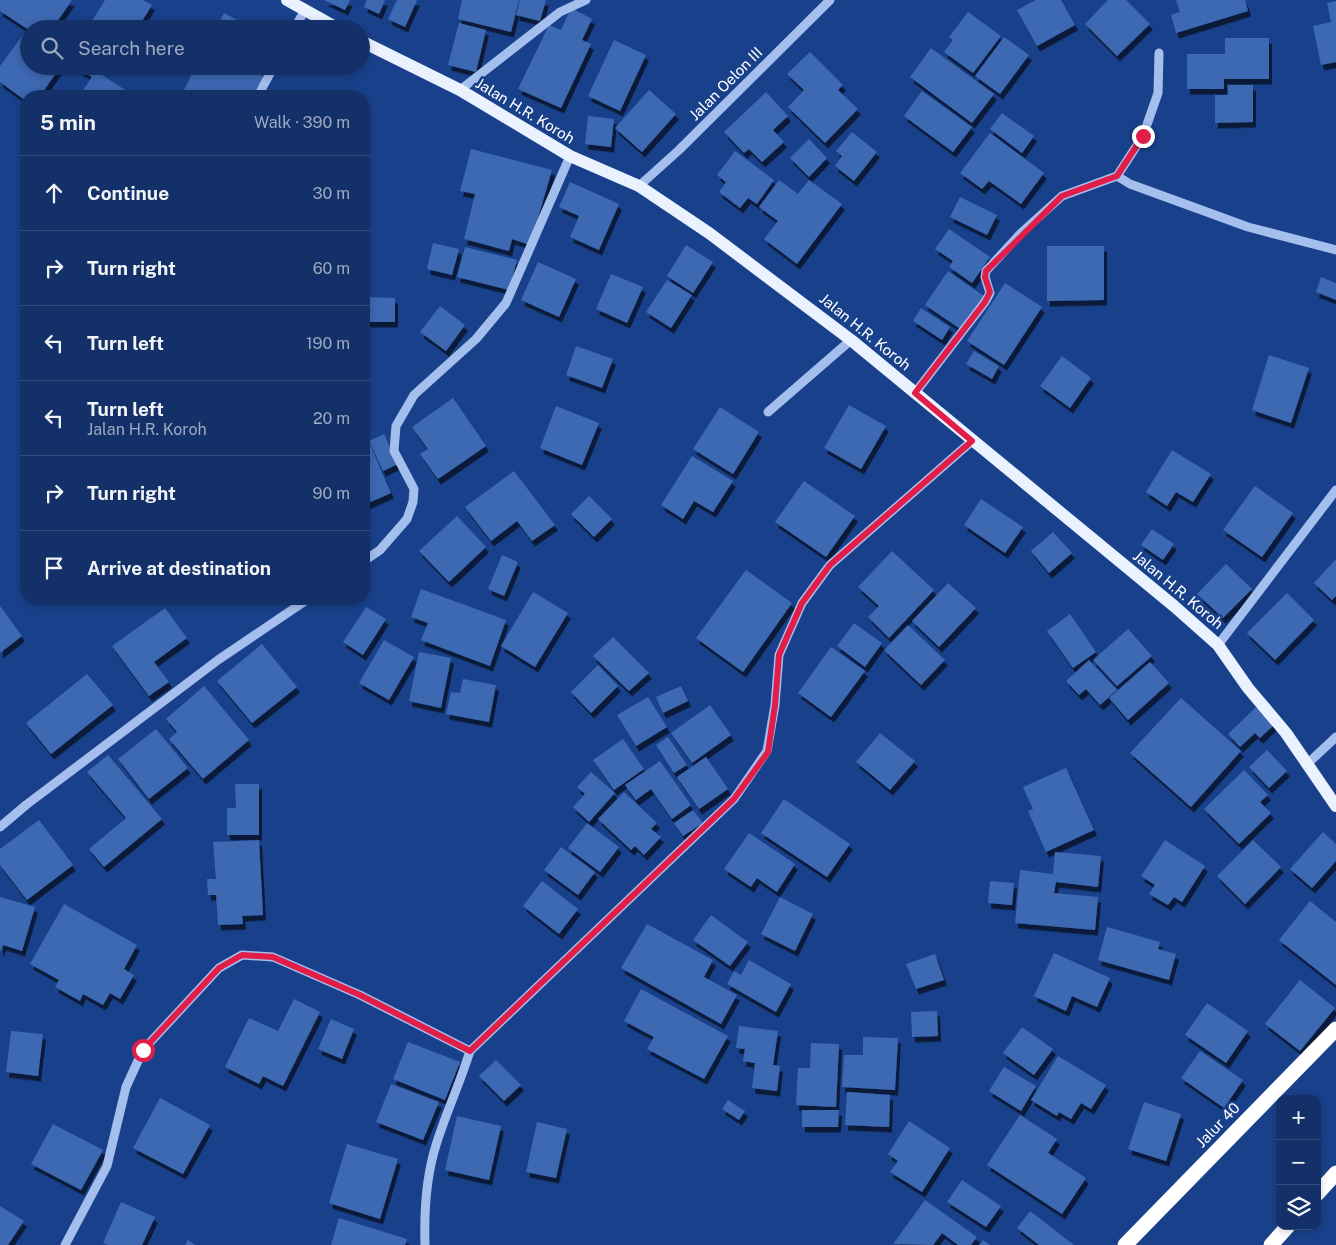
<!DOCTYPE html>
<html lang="en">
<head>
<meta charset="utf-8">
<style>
  :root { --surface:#133168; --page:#203d71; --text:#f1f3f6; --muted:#9da9c0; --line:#324c7c }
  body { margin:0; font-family:"Public Sans",sans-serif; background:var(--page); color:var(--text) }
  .controls { position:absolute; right:15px; bottom:15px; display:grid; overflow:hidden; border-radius:10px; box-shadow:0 2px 8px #0003 }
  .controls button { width:45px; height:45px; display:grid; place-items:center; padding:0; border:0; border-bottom:1px solid var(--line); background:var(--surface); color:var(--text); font:25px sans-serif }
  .stop { position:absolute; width:15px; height:15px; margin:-11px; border:4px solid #e11d48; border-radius:50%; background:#fff }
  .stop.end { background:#e11d48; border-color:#fff; box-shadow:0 1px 5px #0008 }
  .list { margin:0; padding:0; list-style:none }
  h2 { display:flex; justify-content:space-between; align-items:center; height:65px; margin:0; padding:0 20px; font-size:21px }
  h2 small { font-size:16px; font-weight:400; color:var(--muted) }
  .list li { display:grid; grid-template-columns:32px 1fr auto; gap:15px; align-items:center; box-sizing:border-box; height:75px; padding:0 20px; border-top:1px solid var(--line) }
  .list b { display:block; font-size:19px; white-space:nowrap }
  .list p { margin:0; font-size:16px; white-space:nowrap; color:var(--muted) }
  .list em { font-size:16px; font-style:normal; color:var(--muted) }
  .icon { flex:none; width:28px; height:28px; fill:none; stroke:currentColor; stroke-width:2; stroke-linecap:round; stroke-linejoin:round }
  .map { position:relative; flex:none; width:1336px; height:1245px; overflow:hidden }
  .search { position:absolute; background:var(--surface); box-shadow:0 2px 8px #0003; left:20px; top:20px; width:350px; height:55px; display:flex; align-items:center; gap:12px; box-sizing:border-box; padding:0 18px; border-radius:28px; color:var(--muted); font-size:19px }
  .panel { position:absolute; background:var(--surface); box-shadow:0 2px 8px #0003; left:20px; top:90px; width:350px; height:515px; border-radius:20px }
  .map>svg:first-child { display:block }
  .building { fill:#3e68b2; filter:url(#shadow) }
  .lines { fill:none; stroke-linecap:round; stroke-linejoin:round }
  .minor { stroke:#a4bfee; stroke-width:9 }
  .major { stroke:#eaf1ff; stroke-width:12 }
  .highway { stroke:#fff; stroke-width:15 }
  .route { stroke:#e11d48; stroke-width:6 }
  .labels { text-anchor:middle; stroke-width:5; stroke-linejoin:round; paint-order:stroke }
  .street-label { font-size:15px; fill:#fff; stroke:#19418b }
</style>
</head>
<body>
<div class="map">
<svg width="1336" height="1245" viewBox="0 0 1336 1245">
  <defs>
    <filter id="shadow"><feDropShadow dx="3" dy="5.5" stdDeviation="0" flood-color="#0009"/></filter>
  </defs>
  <rect width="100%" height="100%" fill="#19418b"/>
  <!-- building -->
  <g class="building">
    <path d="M0 0H72L52 29 29 30 0 11Z"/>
    <path d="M105 0H143L152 5 142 21 154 29H87Z"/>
    <path d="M324 0H350L345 10Z"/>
    <path d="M367 0H385L379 14 364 7Z"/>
    <path d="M397 0H417L405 27 388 19Z"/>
    <path d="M462 0H519L511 32 458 19Z"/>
    <path d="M520 0H546L540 21 516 15Z"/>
    <path d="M1036 0H1061L1075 25 1037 46 1017 10Z"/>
    <path d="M1108 0H1126L1150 24 1117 56 1085 24Z"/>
    <path d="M1176 0H1245L1248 11 1176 33 1171 15 1180 12Z"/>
    <path d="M1336 1V62L1321 65 1313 26 1331 22 1327 3Z"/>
    <path d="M571 8 592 19 582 40 591 44 561 108 518 89 549 25 561 30Z"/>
    <path d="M968 12 1001 36 973 73 944 52 953 40 949 37Z"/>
    <path d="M224 13 254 29H216Z"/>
    <path d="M459 23 486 30 476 72 448 65Z"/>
    <path d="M25 32 29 35V66H61L40 96H26V101L0 82V66Z"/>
    <path d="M1004 37 1029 55 1000 94 975 76Z"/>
    <path d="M1225 38H1269V79H1224V89H1187V54H1225Z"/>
    <path d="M614 40 646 55 620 111 588 96Z"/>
    <path d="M931 48 994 94 972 123 910 77Z"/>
    <path d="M810 52 843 85 838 90 858 109 825 143 788 107 804 90 787 74Z"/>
    <path d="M73 66H98L93 75 96 71 125 90 120 96H79L92 77Z"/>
    <path d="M196 66H260L256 73 267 78 257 96H181Z"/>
    <path d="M1228 85H1253V122L1215 123V95H1228Z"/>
    <path d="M649 90 676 114 642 152 615 128Z"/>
    <path d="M922 91 972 127 953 152 904 116Z"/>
    <path d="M766 92 788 116 773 130 784 142 762 162 749 149 744 153 724 132Z"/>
    <path d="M1002 113 1034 136 1022 153 990 129Z"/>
    <path d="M588 116 614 119 611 147 585 144Z"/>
    <path d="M852 132 877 152 854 181 835 166 842 156 836 151Z"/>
    <path d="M990 133 1044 173 1021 204 989 181 982 189 960 173Z"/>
    <path d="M809 139 827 158 809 177 790 158Z"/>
    <path d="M471 149 552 170 530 245 512 239 509 251 464 239 475 194 460 191Z"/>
    <path d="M735 151 774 180 757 204 748 198 740 208 719 192 726 182 717 175Z"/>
    <path d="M779 180 798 194 809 180 842 204 797 264 764 239 778 221 759 207Z"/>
    <path d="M570 182 619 204 599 250 570 237 579 216 559 207Z"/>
    <path d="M960 197 997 215 987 235 950 217Z"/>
    <path d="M949 229 990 257 972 283 949 267 953 261 935 249Z"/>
    <path d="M433 243 459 249 452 275 427 269Z"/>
    <path d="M686 245 713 262 693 293 667 276Z"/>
    <path d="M1047 246H1104V300L1047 301Z"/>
    <path d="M465 247 517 260 509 290 457 277Z"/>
    <path d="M538 262 576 279 559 317 521 300Z"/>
    <path d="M948 271 985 297 962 330 925 305Z"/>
    <path d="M611 274 643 287 627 323 596 309Z"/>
    <path d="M1321 277 1336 283V300L1316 292Z"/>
    <path d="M667 280 692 295 671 328 646 312Z"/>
    <path d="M1005 283 1042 307 1004 365 967 341Z"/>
    <path d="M364 297 395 298V322H364Z"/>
    <path d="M440 306 465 325 446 351 420 332Z"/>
    <path d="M921 308 950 327 942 340 913 321Z"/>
    <path d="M576 346 613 359 602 388 566 375Z"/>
    <path d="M974 351 999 366 992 379 966 364Z"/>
    <path d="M1269 355 1309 368 1291 423 1252 410Z"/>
    <path d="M1062 356 1091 378 1070 408 1040 386Z"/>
    <path d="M453 398 486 446 438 479 420 454 428 449 412 427Z"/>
    <path d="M849 405 886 426 861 469 824 448Z"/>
    <path d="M556 406 599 423 582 465 540 448Z"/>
    <path d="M720 407 759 432 733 474 693 449Z"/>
    <path d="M384 434 398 464 383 471 369 441Z"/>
    <path d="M369 442 391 493 366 504 364 499V444Z"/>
    <path d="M1172 450 1211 474 1193 502 1176 492 1167 506 1146 492Z"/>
    <path d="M692 456 733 481 713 512 694 501 683 519 661 505Z"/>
    <path d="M514 471 555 525 532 541 517 521 491 541 465 507Z"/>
    <path d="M804 481 855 516 826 557 775 522Z"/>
    <path d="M1255 486 1293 513 1262 557 1223 530Z"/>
    <path d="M589 496 612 519 594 537 571 514Z"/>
    <path d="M981 499 1023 527 1005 553 964 525Z"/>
    <path d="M457 516 486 547 449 582 419 551Z"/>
    <path d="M1152 529 1174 544 1163 560 1141 545Z"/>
    <path d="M1053 532 1072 553 1049 573 1031 551Z"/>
    <path d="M892 551 934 590 889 638 868 617 879 606 858 587Z"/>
    <path d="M502 555 518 562 504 596 488 589Z"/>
    <path d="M1336 559V596L1332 600 1314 583Z"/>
    <path d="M1226 564 1252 589 1223 618 1197 594Z"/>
    <path d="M746 570 792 603 743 672 696 638Z"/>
    <path d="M948 583 976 608 939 647 912 621Z"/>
    <path d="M421 589 506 620 490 666 421 640 428 623 411 617Z"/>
    <path d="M533 592 568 613 535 667 501 646Z"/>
    <path d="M1287 593 1314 620 1275 660 1247 633Z"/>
    <path d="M0 606 22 636 0 653Z"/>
    <path d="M366 607 386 619 363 655 343 642Z"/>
    <path d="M165 608 187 638 154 662 169 682 149 696 112 646Z"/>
    <path d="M1070 614 1096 652 1073 668 1047 631Z"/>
    <path d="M854 623 882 643 865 667 837 646Z"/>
    <path d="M908 625 945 660 921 685 884 650Z"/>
    <path d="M1128 629 1152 656 1117 686 1093 660Z"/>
    <path d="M613 637 649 673 629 691 593 656Z"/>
    <path d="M384 640 414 657 389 700 359 683Z"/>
    <path d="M262 644 297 687 252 723 217 681Z"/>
    <path d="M831 647 865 671 831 717 798 693Z"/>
    <path d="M419 652 451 658 441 708 409 701Z"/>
    <path d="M1089 660 1117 690 1100 705 1086 689 1079 695 1066 681Z"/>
    <path d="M1150 662 1169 683 1128 720 1109 698Z"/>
    <path d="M598 665 618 686 591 713 571 692Z"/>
    <path d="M87 674 113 705 51 754 26 723Z"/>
    <path d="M463 679 496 685 489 722 446 714 451 692 460 693Z"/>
    <path d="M204 686 249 740 203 779 169 739 177 732 166 719Z"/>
    <path d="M681 686 688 701 663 713 656 697Z"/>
    <path d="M648 697 667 727 636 746 617 715Z"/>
    <path d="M1181 698 1241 751 1191 807 1130 753Z"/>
    <path d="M710 705 731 735 692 763 671 733Z"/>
    <path d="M1256 707 1274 725 1260 738 1255 733 1240 747 1228 734Z"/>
    <path d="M156 729 188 768 149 799 118 759Z"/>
    <path d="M880 733 915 761 890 790 856 762Z"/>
    <path d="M668 737 687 765 674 773 656 745Z"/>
    <path d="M623 739 644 769 614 790 593 760Z"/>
    <path d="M1267 750 1287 771 1269 788 1249 767Z"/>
    <path d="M108 755 162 819 104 867 89 849 126 818 87 772Z"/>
    <path d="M706 757 728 789 699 809 677 777Z"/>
    <path d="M660 761 691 805 672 819 651 789 636 800 625 785Z"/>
    <path d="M1066 768 1094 830 1046 852 1028 811 1033 809 1023 787Z"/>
    <path d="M1244 770 1268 795 1260 802 1271 813 1239 844 1204 809Z"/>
    <path d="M591 772 615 793 589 822 573 807 585 794 577 787Z"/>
    <path d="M235 784H259V835H227V808H236Z"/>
    <path d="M624 792 657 823 651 829 661 837 644 855 635 846 631 850 598 819Z"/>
    <path d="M784 799 850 844 827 877 761 833Z"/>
    <path d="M693 810 703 823 683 836 674 823Z"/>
    <path d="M39 820 73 865 27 900 0 865V849Z"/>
    <path d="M587 823 619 847 600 872 568 848Z"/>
    <path d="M1323 832 1336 844V861L1312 888 1290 869Z"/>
    <path d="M749 833 795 864 777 892 757 878 751 887 724 869Z"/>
    <path d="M259 840 263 915 242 916 243 924 218 925 216 895H208L207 879H216L213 842Z"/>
    <path d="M1165 840 1205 866 1182 902 1174 897 1168 905 1149 894 1155 885 1141 876Z"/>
    <path d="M1253 840 1281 867 1245 904 1217 876Z"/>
    <path d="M561 847 595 872 578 895 544 870Z"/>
    <path d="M1055 852 1101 856 1098 887 1056 882 1054 893 1098 897 1095 930 1015 923 1020 870 1053 874Z"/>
    <path d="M542 881 578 909 559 934 523 906Z"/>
    <path d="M990 881 1014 883 1012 905 988 903Z"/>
    <path d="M0 897 35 907 22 951 3 945 0 952Z"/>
    <path d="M780 897 813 914 795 951 761 934Z"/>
    <path d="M1310 901 1336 922V985L1279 940Z"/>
    <path d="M64 904 137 945 124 969 134 975 120 999 110 993 103 1005 83 994 80 1001 55 987 59 980 30 964Z"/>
    <path d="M711 915 748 942 730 966 693 940Z"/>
    <path d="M647 924 713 960 704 977 737 995 721 1024 621 968Z"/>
    <path d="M1107 927 1160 942 1158 949 1176 954 1169 980 1098 960Z"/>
    <path d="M1054 953 1110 978 1097 1007 1072 996 1066 1011 1034 996Z"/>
    <path d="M935 954 944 980 916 989 906 964Z"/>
    <path d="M749 960 791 984 776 1012 727 984 734 971 741 975Z"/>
    <path d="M1300 980 1335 1008 1300 1051 1265 1024Z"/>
    <path d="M641 989 728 1036 704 1079 647 1049 654 1037 624 1021Z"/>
    <path d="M294 999 320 1012 283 1086 263 1076 259 1084 225 1067 249 1018 278 1031Z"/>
    <path d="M1207 1003 1248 1031 1226 1063 1185 1035Z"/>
    <path d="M937 1011 938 1036 912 1037 911 1012Z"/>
    <path d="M331 1019 354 1029 342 1059 318 1049Z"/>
    <path d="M739 1026 778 1031 773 1065 780 1066 777 1091 752 1088 755 1063 743 1061 745 1049 736 1048Z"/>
    <path d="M1022 1027 1053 1049 1034 1075 1003 1053Z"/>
    <path d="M11 1031 43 1034 38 1076 6 1072Z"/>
    <path d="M863 1037 898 1038 895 1090 842 1087 844 1055H863Z"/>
    <path d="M408 1042 460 1062 445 1100 393 1079Z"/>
    <path d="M811 1043 839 1044 836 1107 796 1105 798 1068H810Z"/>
    <path d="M1200 1051 1243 1080 1224 1108 1181 1078Z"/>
    <path d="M1058 1056 1106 1085 1091 1109 1081 1103 1071 1119 1059 1112 1057 1116 1031 1100Z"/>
    <path d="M496 1060 521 1085 504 1101 479 1076Z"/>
    <path d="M1004 1067 1036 1086 1021 1111 989 1091Z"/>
    <path d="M391 1084 439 1102 423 1140 376 1122Z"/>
    <path d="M847 1092 890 1095 889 1127 845 1125Z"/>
    <path d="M160 1098 210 1125 183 1174 133 1148Z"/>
    <path d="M728 1100 745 1111 739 1120 722 1109Z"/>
    <path d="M1144 1102 1181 1114 1166 1161 1128 1149Z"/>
    <path d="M802 1110H839L838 1127H802Z"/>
    <path d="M1020 1115 1057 1139 1048 1153 1086 1178 1062 1214 987 1165Z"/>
    <path d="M457 1116 501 1126 489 1180 445 1170Z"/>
    <path d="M909 1121 950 1148 922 1192 890 1172 898 1161 888 1154Z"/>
    <path d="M537 1122 567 1129 556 1178 526 1172Z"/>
    <path d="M53 1124 103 1150 81 1190 31 1164Z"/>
    <path d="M347 1144 398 1159 380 1219 329 1203Z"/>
    <path d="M962 1180 1001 1206 986 1227 947 1202Z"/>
    <path d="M925 1200 977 1237 971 1245H958L942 1233 933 1245 893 1244Z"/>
    <path d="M121 1202 155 1217 142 1245H108L103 1243Z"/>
    <path d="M0 1206 24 1221 8 1245H0Z"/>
    <path d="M1030 1211 1074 1245H1039L1017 1228Z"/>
    <path d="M339 1218 407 1239 405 1245H331Z"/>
    <path d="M188 1240 195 1245H185Z"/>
    <path d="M983 1240 990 1245H979Z"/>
  </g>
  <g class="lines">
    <!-- minor -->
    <g class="minor">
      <path d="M294 29 305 10"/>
      <path d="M460 90 560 12 586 0"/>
      <path d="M258 96 274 66"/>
      <path d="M1117 176 1130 184 1248 227 1336 250"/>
      <path d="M639 186 679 150 830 0"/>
      <path d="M915 393 985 302 990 293 985 277 986 271 1021 233 1062 196 1117 176 1143 136 1158 93 1159 53"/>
      <path d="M768 412 851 340"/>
      <path d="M364 561 380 550 407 519 413 502 414 489 394 451 396 426 414 395 476 339 506 303 570 156"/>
      <path d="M1218 645 1336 490"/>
      <path d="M1306 765 1336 737"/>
      <path d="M0 827 26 805 218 660 308 599"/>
      <path d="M65 1245 107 1166 126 1087 143 1050 219 968 242 955 273 957 360 995 470 1051"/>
      <path d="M425 1245C424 1212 426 1177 436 1145 446 1113 460 1083 470 1051L734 799 767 751 775 705 779 655 802 603 830 565 972 441"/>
    </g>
    <!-- major -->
    <g class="major">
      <path d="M287 0 339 29"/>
      <path d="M361 41 460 90 570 156 639 186 709 233 851 340 1174 606 1218 645 1248 688 1286 733 1336 806"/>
    </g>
    <!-- highway -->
    <g class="highway">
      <path d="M1317 1194 1336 1173"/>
      <path d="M1125 1245 1336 1029"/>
      <path d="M1271 1245 1288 1226"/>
    </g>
  </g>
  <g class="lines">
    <!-- route -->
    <path class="route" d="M143 1050 219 968 242 955 273 957 360 995 470 1051 734 799 768 752 775 705 779 655 802 603 830 565 972 441 915 393 985 302 990 292 985 277 986 271 1062 196 1117 176 1143 136"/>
  </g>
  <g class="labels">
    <!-- street labels -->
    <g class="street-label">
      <text transform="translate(726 84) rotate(-45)" y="5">Jalan Oelon III</text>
      <text transform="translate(525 111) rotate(31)" y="5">Jalan H.R. Koroh</text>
      <text transform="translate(865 332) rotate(39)" y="5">Jalan H.R. Koroh</text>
      <text transform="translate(1178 590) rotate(40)" y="5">Jalan H.R. Koroh</text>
      <text transform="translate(1218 1125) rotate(-46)" y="5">Jalur 40</text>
    </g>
  </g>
</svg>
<div class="controls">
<button>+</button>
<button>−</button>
<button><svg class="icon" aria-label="layers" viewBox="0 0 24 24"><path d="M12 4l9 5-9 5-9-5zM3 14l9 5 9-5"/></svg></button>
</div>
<div class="stop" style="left:143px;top:1050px"></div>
<div class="stop end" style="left:1143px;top:136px"></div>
<div class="search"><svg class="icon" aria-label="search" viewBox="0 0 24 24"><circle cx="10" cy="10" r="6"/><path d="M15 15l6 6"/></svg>Search here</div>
<section class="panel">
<h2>5 min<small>Walk · 390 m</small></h2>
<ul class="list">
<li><svg class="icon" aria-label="ahead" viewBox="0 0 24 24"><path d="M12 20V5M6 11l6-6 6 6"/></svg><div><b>Continue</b></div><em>30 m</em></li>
<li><svg class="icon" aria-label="right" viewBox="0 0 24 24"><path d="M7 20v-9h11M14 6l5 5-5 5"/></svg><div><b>Turn right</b></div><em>60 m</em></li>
<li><svg class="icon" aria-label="left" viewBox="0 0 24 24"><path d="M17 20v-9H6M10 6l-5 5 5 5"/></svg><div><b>Turn left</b></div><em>190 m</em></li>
<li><svg class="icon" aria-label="left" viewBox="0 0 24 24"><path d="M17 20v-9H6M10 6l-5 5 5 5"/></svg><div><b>Turn left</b><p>Jalan H.R. Koroh</p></div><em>20 m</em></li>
<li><svg class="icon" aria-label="right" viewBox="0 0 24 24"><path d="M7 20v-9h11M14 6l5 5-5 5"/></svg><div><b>Turn right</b></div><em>90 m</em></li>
<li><svg class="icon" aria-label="arrive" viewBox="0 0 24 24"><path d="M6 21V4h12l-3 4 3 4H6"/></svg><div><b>Arrive at destination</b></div></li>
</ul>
</section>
</div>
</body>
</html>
